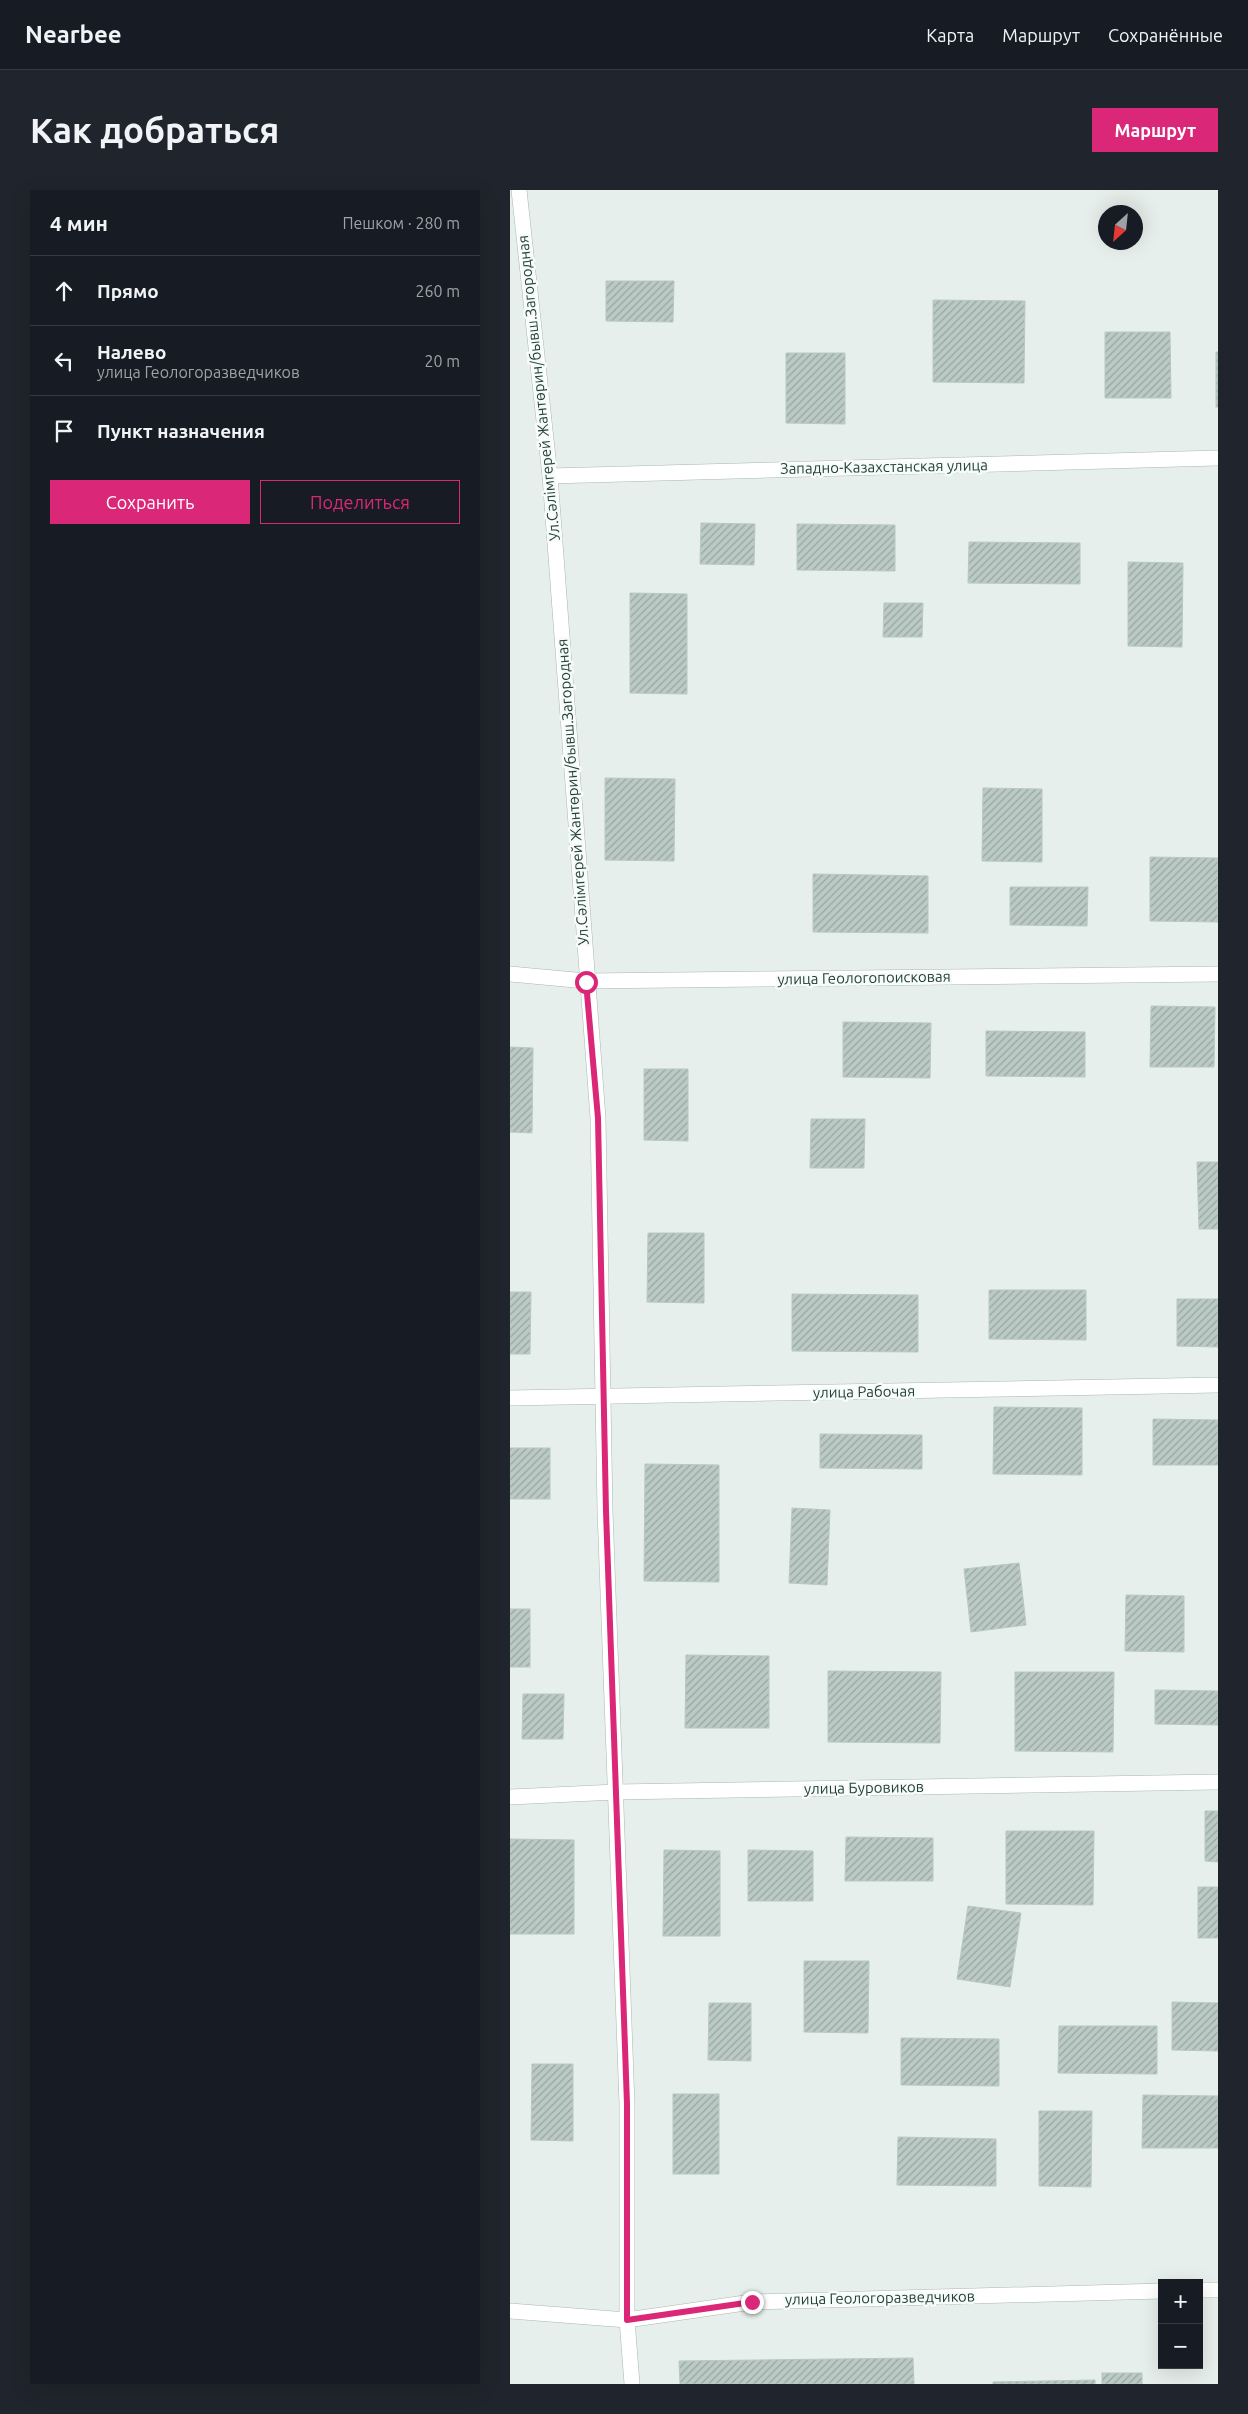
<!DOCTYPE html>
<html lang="ru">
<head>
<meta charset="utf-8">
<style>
  :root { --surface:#171b24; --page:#20242c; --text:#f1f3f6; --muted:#9ea1a6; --line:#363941; --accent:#db2777 }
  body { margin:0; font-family:Ubuntu,sans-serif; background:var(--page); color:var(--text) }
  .controls { position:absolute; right:15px; bottom:15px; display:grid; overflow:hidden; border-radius:0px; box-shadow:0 5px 20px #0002 }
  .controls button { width:45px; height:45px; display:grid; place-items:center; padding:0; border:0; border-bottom:1px solid var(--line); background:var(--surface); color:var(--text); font:25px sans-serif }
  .compass { position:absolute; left:588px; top:15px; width:45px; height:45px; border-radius:50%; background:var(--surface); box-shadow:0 5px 20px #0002; rotate:207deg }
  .stop { position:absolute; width:15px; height:15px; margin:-11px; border:4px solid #db2777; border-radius:50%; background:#fff }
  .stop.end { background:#db2777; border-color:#fff; box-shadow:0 1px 5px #0008 }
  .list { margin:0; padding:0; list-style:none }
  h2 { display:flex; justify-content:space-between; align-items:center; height:65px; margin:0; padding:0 20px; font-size:21px }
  h2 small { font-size:16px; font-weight:400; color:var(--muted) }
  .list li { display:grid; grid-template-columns:32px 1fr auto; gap:15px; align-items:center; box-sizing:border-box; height:70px; padding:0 20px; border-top:1px solid var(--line) }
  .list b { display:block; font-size:19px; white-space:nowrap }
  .list p { margin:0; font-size:16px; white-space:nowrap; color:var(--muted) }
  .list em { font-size:16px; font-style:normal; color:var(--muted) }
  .actions { display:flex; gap:10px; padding:15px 20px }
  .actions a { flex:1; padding:11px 0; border:1px solid var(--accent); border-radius:0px; text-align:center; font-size:18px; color:var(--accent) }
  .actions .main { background:var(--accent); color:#fff }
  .icon { flex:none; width:28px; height:28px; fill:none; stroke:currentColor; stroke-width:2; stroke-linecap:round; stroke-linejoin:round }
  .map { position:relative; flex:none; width:708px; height:2194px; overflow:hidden; border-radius:0px }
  header { display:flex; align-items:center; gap:30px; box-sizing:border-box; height:70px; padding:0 25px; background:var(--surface); border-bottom:1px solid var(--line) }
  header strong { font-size:24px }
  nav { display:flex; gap:28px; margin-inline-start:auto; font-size:18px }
  .intro { display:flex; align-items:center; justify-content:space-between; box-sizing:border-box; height:120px; padding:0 30px }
  h1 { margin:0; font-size:35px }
  .button { padding:12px 22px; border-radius:0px; background:var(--accent); color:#fff; font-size:18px; font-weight:700 }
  main { display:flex; gap:30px; padding:0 30px }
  aside { flex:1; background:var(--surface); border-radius:0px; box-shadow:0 5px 20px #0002 }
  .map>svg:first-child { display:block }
  .building { fill:url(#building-hatch); stroke:#b8c9c2 }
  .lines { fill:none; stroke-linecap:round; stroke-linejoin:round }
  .street-casing { stroke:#a8b8b2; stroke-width:16 }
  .street { stroke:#fff; stroke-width:15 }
  .route { stroke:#db2777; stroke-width:6 }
  .labels { text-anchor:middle; stroke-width:5; stroke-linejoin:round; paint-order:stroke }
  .street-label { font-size:15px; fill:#24423a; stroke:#f7fbf9 }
</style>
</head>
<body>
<header>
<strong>Nearbee</strong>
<nav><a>Карта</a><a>Маршрут</a><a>Сохранённые</a></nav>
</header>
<div class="intro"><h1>Как добраться</h1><a class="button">Маршрут</a></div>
<main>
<aside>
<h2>4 мин<small>Пешком · 280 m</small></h2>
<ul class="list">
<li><svg class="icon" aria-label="ahead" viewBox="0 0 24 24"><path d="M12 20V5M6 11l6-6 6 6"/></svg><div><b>Прямо</b></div><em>260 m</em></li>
<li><svg class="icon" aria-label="left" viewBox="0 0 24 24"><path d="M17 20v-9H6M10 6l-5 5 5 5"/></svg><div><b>Налево</b><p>улица Геологоразведчиков</p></div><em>20 m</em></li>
<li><svg class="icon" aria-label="arrive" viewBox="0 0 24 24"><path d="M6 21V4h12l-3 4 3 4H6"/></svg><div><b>Пункт назначения</b></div></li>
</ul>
<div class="actions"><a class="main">Сохранить</a><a>Поделиться</a></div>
</aside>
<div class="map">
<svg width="708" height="2194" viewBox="0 0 708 2194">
  <defs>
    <pattern id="building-hatch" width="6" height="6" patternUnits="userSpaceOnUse" patternTransform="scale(1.25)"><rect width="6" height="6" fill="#bbcac4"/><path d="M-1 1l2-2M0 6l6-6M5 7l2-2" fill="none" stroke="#98a6a0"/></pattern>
  </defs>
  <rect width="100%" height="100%" fill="#e6efeb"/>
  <!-- building -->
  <g class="building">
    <path d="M96 91H164L163 132 96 131Z"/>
    <path d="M423 110 515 111 514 193 423 192Z"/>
    <path d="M595 142H660L661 208H595Z"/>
    <rect x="706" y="162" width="2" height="55"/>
    <path d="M276 163H335V234L276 233Z"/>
    <path d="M191 333 245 334 244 375 190 374Z"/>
    <path d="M287 334 385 335V381L287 380Z"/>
    <path d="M459 352 570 353V394L458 393Z"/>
    <path d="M618 372 673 373 672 457 618 456Z"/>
    <path d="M120 403 177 404V504L120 503Z"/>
    <path d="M374 413H413L412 447H373Z"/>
    <path d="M95 588 165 589 164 671 95 670Z"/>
    <path d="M473 598 532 599V672L472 671Z"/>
    <path d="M640 667 708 668V732L640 731Z"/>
    <path d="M303 684 418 686V743L303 742Z"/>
    <path d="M500 697H578L577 736 500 735Z"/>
    <path d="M641 816 705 817 704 877H640Z"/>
    <path d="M333 832 421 833 420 888 333 887Z"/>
    <path d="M476 841 575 842V887L476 886Z"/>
    <path d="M0 857 23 858 22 943 0 942Z"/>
    <path d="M134 879H178V951L134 950Z"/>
    <path d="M301 929H355L354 978H300Z"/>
    <path d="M687 972H708V1039H689Z"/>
    <path d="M138 1043H194V1113L137 1112Z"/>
    <path d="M479 1100H576V1150L479 1149Z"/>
    <path d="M0 1102H21L20 1164H0Z"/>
    <path d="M282 1104 408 1105V1162L282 1161Z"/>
    <path d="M667 1109H708V1157L667 1156Z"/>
    <path d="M484 1217 572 1218V1285L483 1284Z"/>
    <path d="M643 1229 708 1230V1275H643Z"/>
    <path d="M310 1244 412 1245V1279L310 1278Z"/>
    <rect x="0" y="1258" width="40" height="51"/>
    <path d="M135 1274 209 1275V1392L134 1391Z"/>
    <path d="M282 1318 320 1320 317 1395 279 1393Z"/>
    <path d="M509 1373 516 1435 461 1442 454 1379Z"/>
    <path d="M616 1405 674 1406V1462L615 1461Z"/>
    <rect x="0" y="1419" width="20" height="58"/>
    <path d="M176 1465 259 1466V1538H175Z"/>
    <path d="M318 1481 431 1482 430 1553 318 1552Z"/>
    <path d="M505 1482H604L603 1562 505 1561Z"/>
    <path d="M645 1500 708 1501V1535L645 1534Z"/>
    <path d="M13 1504H54L53 1549H12Z"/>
    <path d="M695 1621H708V1672L695 1671Z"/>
    <path d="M496 1641H584L583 1715 496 1714Z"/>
    <path d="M336 1647 423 1648V1691H335Z"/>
    <path d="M0 1649 64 1650V1744H0Z"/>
    <path d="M154 1660 210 1661V1746H153Z"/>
    <path d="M238 1660 303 1661V1711H238Z"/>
    <rect x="688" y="1697" width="20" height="51"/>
    <path d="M458 1716 511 1723 500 1797 447 1789Z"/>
    <path d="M294 1771H359L358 1843 294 1842Z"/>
    <path d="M662 1812 708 1813V1861L662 1860Z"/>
    <path d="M199 1813H241V1871L198 1870Z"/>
    <path d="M549 1836H647V1884L548 1883Z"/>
    <path d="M391 1848 489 1849V1896L391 1895Z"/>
    <path d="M22 1874H63V1951L21 1950Z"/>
    <rect x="163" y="1904" width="46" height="80"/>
    <path d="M633 1905 708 1906V1958H632Z"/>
    <path d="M529 1921H582L581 1997 529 1996Z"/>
    <path d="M388 1947 486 1949V1996L387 1995Z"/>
    <path d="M403 2168 404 2194H170L169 2171Z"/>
    <rect x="592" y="2183" width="40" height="11"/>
    <path d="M585 2190V2194H483V2192Z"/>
  </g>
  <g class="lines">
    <!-- street casing -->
    <g class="street-casing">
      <g id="street">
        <path d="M9 0 40 286 88 928 95 1321 117 1914V2130L122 2194"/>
        <path d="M40 286 708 268"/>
        <path d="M0 784 76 791 708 784"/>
        <path d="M0 1208 708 1195"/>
        <path d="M0 1607 106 1602 708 1592"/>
        <path d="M689 2100H708"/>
        <path d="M0 2121 117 2130 242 2112 652 2101"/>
      </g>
    </g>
    <!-- street -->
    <use href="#street" class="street"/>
  </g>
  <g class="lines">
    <!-- route -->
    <path class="route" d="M76 792 88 928 96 1321 117 1914V2130L242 2112"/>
  </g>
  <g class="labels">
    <!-- street labels -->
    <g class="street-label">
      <text transform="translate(29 198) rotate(-96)" y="5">Ул.Сәлімгерей Жантөрин/бывш.Загородная</text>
      <text transform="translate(374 277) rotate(-1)" y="5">Западно-Казахстанская улица</text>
      <text transform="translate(63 602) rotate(-94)" y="5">Ул.Сәлімгерей Жантөрин/бывш.Загородная</text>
      <text transform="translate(354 788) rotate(-1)" y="5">улица Геологопоисковая</text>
      <text transform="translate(354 1202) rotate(-1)" y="5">улица Рабочая</text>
      <text transform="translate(354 1598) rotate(-1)" y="5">улица Буровиков</text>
      <text transform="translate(370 2108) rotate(-1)" y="5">улица Геологоразведчиков</text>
    </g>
  </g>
</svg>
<div class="controls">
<button>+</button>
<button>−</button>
</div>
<svg class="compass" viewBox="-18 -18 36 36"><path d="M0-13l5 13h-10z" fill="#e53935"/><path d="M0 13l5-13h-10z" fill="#9ea1a6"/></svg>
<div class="stop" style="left:76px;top:792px"></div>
<div class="stop end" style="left:242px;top:2112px"></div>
</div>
</main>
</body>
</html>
